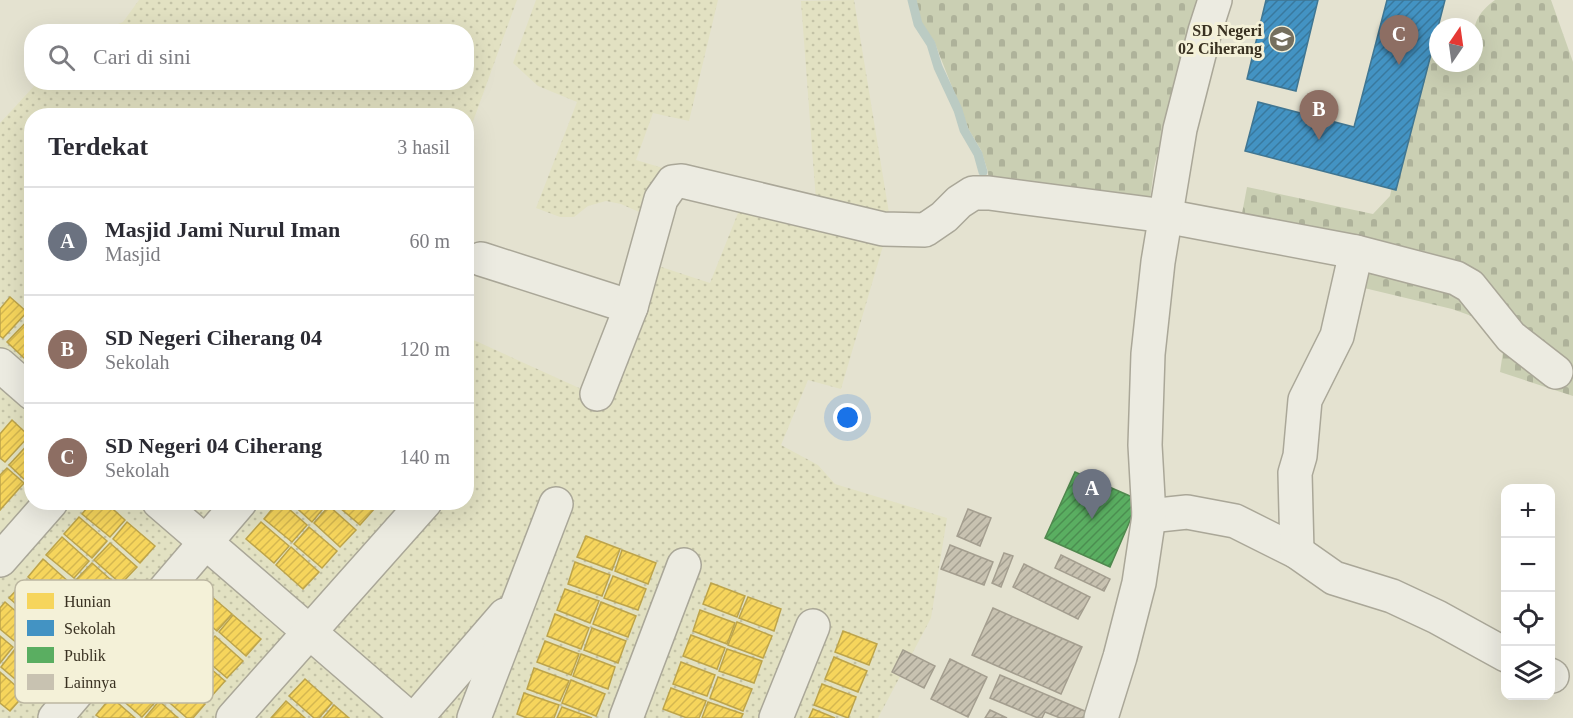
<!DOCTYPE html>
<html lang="id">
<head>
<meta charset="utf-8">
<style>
  :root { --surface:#fff; --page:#f2f2f3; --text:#2b2b33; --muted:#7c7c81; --line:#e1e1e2; --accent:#756f5e }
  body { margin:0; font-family:"Times New Roman",serif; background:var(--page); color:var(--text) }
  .controls { position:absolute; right:18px; bottom:18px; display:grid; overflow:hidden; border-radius:12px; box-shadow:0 6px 24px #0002 }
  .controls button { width:54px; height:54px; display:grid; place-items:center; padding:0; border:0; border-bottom:2px solid var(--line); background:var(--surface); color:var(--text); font:30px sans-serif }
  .compass { position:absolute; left:1429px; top:18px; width:54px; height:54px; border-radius:50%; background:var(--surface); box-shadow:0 6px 24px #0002; rotate:13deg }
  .you { position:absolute; left:848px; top:418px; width:21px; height:21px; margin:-15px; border:4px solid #fff; border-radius:50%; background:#1a73e8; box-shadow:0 0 0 9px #1a73e833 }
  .badge { display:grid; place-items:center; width:39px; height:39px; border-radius:50%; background:var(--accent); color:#fff; font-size:20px; font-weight:700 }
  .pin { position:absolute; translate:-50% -50px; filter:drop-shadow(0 2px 3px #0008) }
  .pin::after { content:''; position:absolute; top:32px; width:21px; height:18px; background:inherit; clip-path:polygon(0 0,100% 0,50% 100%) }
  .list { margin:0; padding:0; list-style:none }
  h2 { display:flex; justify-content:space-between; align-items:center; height:78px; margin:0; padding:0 24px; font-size:26px }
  h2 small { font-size:20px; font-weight:400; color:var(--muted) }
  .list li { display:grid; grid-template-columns:39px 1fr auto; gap:18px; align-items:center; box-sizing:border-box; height:108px; padding:0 24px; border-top:2px solid var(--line) }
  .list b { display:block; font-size:22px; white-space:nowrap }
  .list p { margin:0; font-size:20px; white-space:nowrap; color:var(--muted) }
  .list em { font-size:20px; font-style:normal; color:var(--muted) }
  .icon { flex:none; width:33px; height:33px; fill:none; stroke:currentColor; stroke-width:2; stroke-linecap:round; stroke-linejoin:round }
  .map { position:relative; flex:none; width:1573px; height:718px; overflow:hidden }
  .search { position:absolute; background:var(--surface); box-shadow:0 6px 24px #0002; left:24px; top:24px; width:450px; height:66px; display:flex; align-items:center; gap:15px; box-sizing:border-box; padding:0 21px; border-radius:24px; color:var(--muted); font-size:22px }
  .panel { position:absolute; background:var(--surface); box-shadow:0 6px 24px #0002; left:24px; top:108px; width:450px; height:402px; border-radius:24px }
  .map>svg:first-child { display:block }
  .farmland { fill:url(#farmland-dots) }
  .cemetery { fill:url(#cemetery-stones) }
  .homes { fill:url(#homes-hatch); stroke:#bda44a; stroke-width:1.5 }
  .schools { fill:url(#schools-hatch); stroke:#407692; stroke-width:1.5 }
  .public { fill:url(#public-hatch); stroke:#50884e; stroke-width:1.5 }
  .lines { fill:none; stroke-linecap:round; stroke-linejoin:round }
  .stream { stroke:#bbcbc3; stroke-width:9 }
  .building { fill:url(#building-hatch); stroke:#a49e8f; stroke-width:1.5 }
  .minor-casing { stroke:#aaa798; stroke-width:36 }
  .tertiary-casing { stroke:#aaa798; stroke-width:36 }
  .minor { stroke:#ecebe1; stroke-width:33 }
  .tertiary { stroke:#ecebe1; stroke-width:33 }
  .labels { text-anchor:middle; stroke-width:6; stroke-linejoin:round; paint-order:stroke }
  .poi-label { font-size:16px; font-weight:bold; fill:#393121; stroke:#f4f1d8; text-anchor:end }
  .key { fill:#f4f1d8; stroke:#bcb7a1; stroke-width:1.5 }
  .key-label { font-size:16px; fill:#393121 }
</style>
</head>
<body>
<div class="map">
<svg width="1573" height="718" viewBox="0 0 1573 718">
  <defs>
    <pattern id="farmland-dots" width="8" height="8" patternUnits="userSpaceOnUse" patternTransform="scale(1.5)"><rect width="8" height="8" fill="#e2e1c2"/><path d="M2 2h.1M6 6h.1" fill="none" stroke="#c3c2a6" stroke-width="1.8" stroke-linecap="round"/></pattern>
    <pattern id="cemetery-stones" width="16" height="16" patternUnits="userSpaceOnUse" patternTransform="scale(1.5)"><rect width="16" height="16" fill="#cacfb3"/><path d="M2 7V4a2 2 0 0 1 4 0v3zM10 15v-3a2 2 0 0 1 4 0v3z" fill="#aeb29a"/></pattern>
    <pattern id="homes-hatch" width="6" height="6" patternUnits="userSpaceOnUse" patternTransform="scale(1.5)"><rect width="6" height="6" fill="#f6d55c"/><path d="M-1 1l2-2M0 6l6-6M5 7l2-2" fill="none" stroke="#d4b750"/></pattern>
    <pattern id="schools-hatch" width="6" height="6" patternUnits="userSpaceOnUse" patternTransform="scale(1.5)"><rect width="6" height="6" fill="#4393c3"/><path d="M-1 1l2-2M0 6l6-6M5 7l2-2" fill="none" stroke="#39799e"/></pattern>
    <pattern id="public-hatch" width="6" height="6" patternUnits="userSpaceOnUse" patternTransform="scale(1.5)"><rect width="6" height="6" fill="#5aae61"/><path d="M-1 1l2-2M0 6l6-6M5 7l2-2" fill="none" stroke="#4b8e50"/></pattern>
    <pattern id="building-hatch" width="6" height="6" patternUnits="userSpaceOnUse" patternTransform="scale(1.5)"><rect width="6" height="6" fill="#c8c2b1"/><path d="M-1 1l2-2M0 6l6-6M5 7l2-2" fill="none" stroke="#a39e90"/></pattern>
  </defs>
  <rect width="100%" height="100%" fill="#e4e2d0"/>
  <!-- farmland -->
  <g class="farmland">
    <path d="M139 0H517L467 138 466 116H32V502H466L467 337 599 397 652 264 710 283 740 208 816 201 801 1 854 0 889 213 883 246 841 389 808 380 781 445 818 465 835 484 947 518 931 618 878 718H0V123L37 83 466 82V32L99 31 123 22Z"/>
    <path d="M536 0H718L689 121 653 113 636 160 673 171 655 219 621 204 606 201 588 206 574 217H560L536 208 577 102 538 86 513 63Z"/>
  </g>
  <!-- cemetery -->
  <g class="cemetery">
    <path d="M916 0H1209L1166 119 1154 168 1149 208 989 185 988 172 981 150 969 130 934 41 920 21Z"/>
    <path d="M1495 0H1551L1573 62V396L1500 372 1504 345 1480 319 1452 309 1339 282 1345 263 1237 240 1247 187 1373 214 1390 196 1424 37 1438 35V63H1474C1474 33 1469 19 1495 0Z"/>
  </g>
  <!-- homes -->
  <g class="homes">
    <path d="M10 297 27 312 3 338 0 336V309Z"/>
    <path d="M32 316V350L24 358 7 342Z"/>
    <path d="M12 420 29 436 5 462 0 458V434Z"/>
    <path d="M32 440V475L26 481 9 465Z"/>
    <path d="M7 468 24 483 0 510V475Z"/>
    <path d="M92 502H105L125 520 110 537 82 514Z"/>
    <path d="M278 502H281L307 525 292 542 264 519Z"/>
    <path d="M290 502H325L327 504 312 522Z"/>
    <path d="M333 502H368L375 508 360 525Z"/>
    <path d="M329 506 356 530 340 547 314 523Z"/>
    <path d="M79 517 107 541 92 558 64 534Z"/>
    <path d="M127 522 155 546 140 563 113 539Z"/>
    <path d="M261 522 289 546 274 563 246 539Z"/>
    <path d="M309 527 337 551 322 568 294 544Z"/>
    <path d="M586 536 620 549 612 570 577 557Z"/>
    <path d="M62 537 89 561 74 578 46 555Z"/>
    <path d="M110 543 137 567 121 584 94 560Z"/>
    <path d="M291 547 319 572 303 589 276 565Z"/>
    <path d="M622 550 656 563 648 584 615 571Z"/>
    <path d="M43 559 70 583 55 600 28 577Z"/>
    <path d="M575 562 610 575 602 596 568 584Z"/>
    <path d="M92 563 119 587 104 604 76 580Z"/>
    <path d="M613 576 646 589 638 610 604 598Z"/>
    <path d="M25 581 51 605 37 622 9 598Z"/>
    <path d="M711 583 745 596 737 617 703 604Z"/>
    <path d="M565 589 599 601 590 623 557 610Z"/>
    <path d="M204 590 232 614 217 631 189 607Z"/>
    <path d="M748 597 781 609 774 631 739 618Z"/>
    <path d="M5 602 33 626 18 644 0 629V608Z"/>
    <path d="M601 602 636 616 628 637 593 624Z"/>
    <path d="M700 610 735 623 727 644 693 631Z"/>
    <path d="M555 614 589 628 581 649 547 636Z"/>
    <path d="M233 615 261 639 246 656 219 632Z"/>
    <path d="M737 622 772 636 763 658 728 645Z"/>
    <path d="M592 628 626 641 618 663 584 650Z"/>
    <path d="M843 631 877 644 869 665 835 652Z"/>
    <path d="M691 635 725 648 717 669 683 656Z"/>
    <path d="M0 636 13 647 0 663Z"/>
    <path d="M215 636 243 661 227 678 199 654Z"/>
    <path d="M545 641 579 654 571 675 537 662Z"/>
    <path d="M15 649 43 673 28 690 1 667Z"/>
    <path d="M727 649 762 661 754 683 719 671Z"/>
    <path d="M581 654 615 667 608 689 573 676Z"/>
    <path d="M197 657 225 681 209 699 182 675Z"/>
    <path d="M834 657 867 671 858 692 825 679Z"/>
    <path d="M681 662 715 675 707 696 673 684Z"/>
    <path d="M534 668 569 681 560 701 527 689Z"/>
    <path d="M0 672 25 694 10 711 0 703Z"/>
    <path d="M130 676 157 700 142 717 114 693Z"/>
    <path d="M718 677 752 689 743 711 710 698Z"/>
    <path d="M305 679 332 703 319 718H314L289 696Z"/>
    <path d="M178 680 205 704 193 718H187L163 697Z"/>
    <path d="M571 680 605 694 596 716 562 703Z"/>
    <path d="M822 684 856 697 848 718 814 705Z"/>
    <path d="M671 688 706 701 699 718H687L663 709Z"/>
    <path d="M524 693 559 705 554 718H527L517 714Z"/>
    <path d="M111 697 135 718H100L96 715Z"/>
    <path d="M159 701 178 718H145Z"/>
    <path d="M286 701 305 718H271Z"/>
    <path d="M708 702 743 714 741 718H702Z"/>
    <path d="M334 705 349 718H323Z"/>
    <path d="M562 707 592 718H557Z"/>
    <path d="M813 709 835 718H809Z"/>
  </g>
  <!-- schools -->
  <g class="schools">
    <path d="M1266 0H1318L1296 91 1247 79Z"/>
    <path d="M1387 0H1445L1396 190 1245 151 1258 102 1354 127Z"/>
  </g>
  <!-- public -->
  <path class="public" d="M1075 472 1139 500 1110 567 1045 538Z"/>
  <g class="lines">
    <!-- stream -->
    <path class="stream" d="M912 0 918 24 931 44 938 67 958 110 964 130 978 154 983 172"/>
  </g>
  <!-- building -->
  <g class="building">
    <path d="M968 509 991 518 980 546 957 536Z"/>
    <path d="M950 545 993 562 984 585 941 569Z"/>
    <path d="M1004 553 1013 556 1001 587 992 583Z"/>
    <path d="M1061 555 1110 579 1104 591 1055 568Z"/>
    <path d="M1024 564 1090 597 1078 619 1013 587Z"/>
    <path d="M993 608 1082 647 1061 694 972 655Z"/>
    <path d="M903 650 935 666 924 688 892 672Z"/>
    <path d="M950 659 987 677 968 717 931 699Z"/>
    <path d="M1000 675 1087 712 1084 718H1060L1045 712 1042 718H1038L990 698Z"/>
    <path d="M990 710 1007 718H985Z"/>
  </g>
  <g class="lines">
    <!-- minor casing -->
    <g class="minor-casing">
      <g id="minor">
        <path d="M481 259 631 307"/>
        <path d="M0 365 32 393"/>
        <path d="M597 394 631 307 661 199 673 182 682 181 883 229 925 230 944 217 959 202 973 193H989L1165 216 1356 252 1456 278 1470 286 1511 337 1556 372"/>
        <path d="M159 502 409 718"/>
        <path d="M1149 516 1187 512 1235 521 1297 552 1334 578 1392 596 1437 617 1506 655"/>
        <path d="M1297 552 1295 473 1300 456 1305 400 1337 336 1356 252"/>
        <path d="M0 560 51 502"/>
        <path d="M1550 675 1552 676"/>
        <path d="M55 718 240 502"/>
        <path d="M233 718 425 502"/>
        <path d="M416 718 505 615"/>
        <path d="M474 718 556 504"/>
        <path d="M626 718 684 565"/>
        <path d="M776 718 813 626"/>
      </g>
    </g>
    <!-- tertiary casing -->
    <g class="tertiary-casing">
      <path id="tertiary" d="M1101 718 1120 657 1139 583 1149 516 1145 445 1148 354 1158 262 1180 129 1205 31 1215 0"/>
    </g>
    <!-- minor -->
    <use href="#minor" class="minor"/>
    <!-- tertiary -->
    <use href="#tertiary" class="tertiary"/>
  </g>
  <!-- icons -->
  <defs>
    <g id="school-disc" transform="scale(1.35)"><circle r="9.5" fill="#756f5e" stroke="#f4f1d8"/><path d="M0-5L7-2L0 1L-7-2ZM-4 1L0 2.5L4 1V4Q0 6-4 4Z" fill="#fff"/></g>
  </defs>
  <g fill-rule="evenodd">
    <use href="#school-disc" x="1282" y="39"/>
  </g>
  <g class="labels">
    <!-- poi labels -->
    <g class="poi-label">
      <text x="1262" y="36">SD Negeri<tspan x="1262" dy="18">02 Ciherang</tspan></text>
    </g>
  </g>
  <!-- legend -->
  <rect x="15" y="580" width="198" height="123" rx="9" class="key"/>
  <rect x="27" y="593" width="27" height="16" fill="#f6d55c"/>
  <rect x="27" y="620" width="27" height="16" fill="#4393c3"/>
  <rect x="27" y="647" width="27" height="16" fill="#5aae61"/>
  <rect x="27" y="674" width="27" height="16" fill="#c8c2b1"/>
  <g class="key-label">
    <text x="64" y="607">Hunian</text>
    <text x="64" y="634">Sekolah</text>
    <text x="64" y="661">Publik</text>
    <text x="64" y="688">Lainnya</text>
  </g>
</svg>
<div class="controls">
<button>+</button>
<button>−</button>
<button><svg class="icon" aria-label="locate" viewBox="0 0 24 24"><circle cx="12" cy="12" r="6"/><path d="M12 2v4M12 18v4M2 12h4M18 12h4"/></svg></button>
<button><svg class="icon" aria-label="layers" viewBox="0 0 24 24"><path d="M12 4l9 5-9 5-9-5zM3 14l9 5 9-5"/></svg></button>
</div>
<svg class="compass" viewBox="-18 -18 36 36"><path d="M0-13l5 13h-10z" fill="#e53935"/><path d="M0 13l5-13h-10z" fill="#7c7c81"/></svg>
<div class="you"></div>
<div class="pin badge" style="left:1092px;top:519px;background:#6b7280">A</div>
<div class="pin badge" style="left:1319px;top:140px;background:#8d6e63">B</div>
<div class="pin badge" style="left:1399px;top:65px;background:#8d6e63">C</div>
<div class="search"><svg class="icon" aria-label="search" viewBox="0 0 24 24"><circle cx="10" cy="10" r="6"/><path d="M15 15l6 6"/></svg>Cari di sini</div>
<section class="panel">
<h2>Terdekat<small>3 hasil</small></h2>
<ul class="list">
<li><span class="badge" style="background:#6b7280">A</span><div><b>Masjid Jami Nurul Iman</b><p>Masjid</p></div><em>60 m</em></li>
<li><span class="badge" style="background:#8d6e63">B</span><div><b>SD Negeri Ciherang 04</b><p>Sekolah</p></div><em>120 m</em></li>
<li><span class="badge" style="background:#8d6e63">C</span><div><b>SD Negeri 04 Ciherang</b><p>Sekolah</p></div><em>140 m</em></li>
</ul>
</section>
</div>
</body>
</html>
